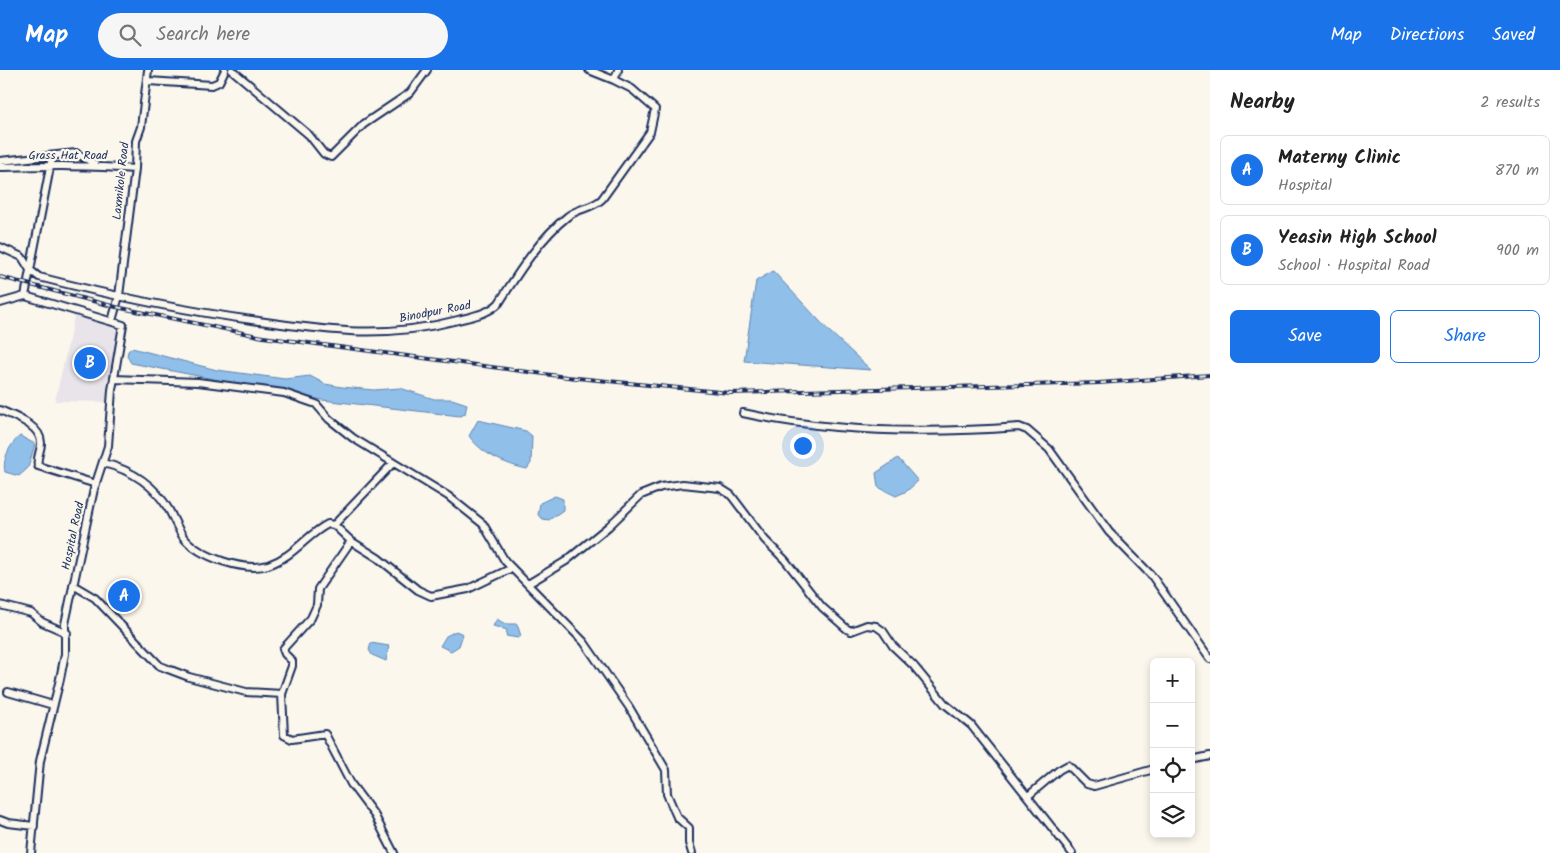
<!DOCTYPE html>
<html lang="en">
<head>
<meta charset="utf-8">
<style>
	:root { --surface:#fff; --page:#f6f6f6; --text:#222; --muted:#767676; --line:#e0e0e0; --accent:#1a73e8 }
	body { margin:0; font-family:Kalam,sans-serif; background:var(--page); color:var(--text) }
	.controls { position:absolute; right:15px; bottom:15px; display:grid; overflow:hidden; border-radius:8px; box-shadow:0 2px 8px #0003 }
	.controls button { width:45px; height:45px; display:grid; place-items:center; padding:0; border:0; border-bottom:1px solid var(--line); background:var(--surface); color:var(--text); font:25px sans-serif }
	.you { position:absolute; left:802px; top:375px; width:18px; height:18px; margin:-12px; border:4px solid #fff; border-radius:50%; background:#1a73e8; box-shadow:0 0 0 8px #1a73e833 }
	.badge { display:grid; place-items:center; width:32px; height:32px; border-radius:50%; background:var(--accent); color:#fff; font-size:16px; font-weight:700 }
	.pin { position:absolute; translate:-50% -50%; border:2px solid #fff; box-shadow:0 1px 5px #0006 }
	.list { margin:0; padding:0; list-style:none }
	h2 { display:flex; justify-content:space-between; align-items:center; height:65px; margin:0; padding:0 20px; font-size:21px }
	h2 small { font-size:16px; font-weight:400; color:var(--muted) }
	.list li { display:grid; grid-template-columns:32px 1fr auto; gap:15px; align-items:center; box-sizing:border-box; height:70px; margin:0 10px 10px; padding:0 10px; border:1px solid var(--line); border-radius:8px }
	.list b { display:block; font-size:19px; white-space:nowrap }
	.list p { margin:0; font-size:16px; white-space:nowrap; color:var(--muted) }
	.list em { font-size:16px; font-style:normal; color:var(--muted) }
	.actions { display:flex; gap:10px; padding:15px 20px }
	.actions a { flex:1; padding:11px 0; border:1px solid var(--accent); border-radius:8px; text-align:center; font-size:18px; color:var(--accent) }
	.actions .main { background:var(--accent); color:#fff }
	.icon { flex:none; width:28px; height:28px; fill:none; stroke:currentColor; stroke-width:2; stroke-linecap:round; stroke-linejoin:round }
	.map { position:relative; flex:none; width:1210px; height:783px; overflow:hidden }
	header { display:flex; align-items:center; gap:30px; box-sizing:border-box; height:70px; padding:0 25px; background:var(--accent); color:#fff }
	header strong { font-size:24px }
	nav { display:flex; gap:28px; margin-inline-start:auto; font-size:18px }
	.search { width:350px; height:45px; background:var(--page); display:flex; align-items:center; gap:12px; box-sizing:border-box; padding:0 18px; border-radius:28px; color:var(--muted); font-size:19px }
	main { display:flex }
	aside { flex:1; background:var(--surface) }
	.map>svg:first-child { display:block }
	.built { fill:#e9e3ea }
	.water { fill:#90bfea; stroke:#6185b2 }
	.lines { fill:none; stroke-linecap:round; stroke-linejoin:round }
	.minor-casing { stroke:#1b2f5e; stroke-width:10 }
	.minor { stroke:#fbf7ec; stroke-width:6 }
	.rail-casing { stroke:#1b2f5e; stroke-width:4 }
	.rail { stroke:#fbf7ec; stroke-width:2; stroke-dasharray:5.5; stroke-linecap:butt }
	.labels { text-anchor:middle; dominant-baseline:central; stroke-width:4.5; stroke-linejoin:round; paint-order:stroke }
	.street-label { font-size:12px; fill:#1b2f5e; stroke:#fbf7ec }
</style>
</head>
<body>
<header>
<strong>Map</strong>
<div class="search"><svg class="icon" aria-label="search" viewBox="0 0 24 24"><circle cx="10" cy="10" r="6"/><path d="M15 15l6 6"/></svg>Search here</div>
<nav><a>Map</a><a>Directions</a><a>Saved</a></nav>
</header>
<main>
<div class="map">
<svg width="1210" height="783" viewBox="0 0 1210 783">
	<rect width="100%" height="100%" fill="#fbf7ec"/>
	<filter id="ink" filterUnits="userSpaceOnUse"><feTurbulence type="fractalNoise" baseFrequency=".02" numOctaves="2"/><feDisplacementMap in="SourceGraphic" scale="10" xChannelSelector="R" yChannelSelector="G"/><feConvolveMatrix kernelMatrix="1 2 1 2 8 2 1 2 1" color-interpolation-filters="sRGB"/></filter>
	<g filter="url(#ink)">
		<path class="built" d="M75,243L122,256L109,332L55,331Z"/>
		<path class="water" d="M773,201L829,261L871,300L744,291L756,211Z
			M132,278L217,300L285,309L310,306L325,314L342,317L374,320L400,318L434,329H452L467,334L465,344L460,346L322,330L131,293L127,286L128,281Z
			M478,350L526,361L532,366L531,393L527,399C507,395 481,384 469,366Z
			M20,366L35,374L28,398L19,406L5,402C2,389 10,374 20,366Z
			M898,388L918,411L907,421L896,426L878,417L876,403Z
			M555,426L563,429V440L549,450L543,449L538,445L540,433Z
			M497,549L505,554H517L521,566L518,568L506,566L507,560L493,556Z
			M456,561L463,564L459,576L451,581L440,576L446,566Z
			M371,573L389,576L386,591L372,585L369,580Z"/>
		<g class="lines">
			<g class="minor-casing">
				<path id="minor" d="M232,0L309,65L324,84L331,87L364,54L410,23L427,0
					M589,0L614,10
					M148,11L212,15L219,12L225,0
					M0,91L76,83L95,94
					M0,97C47,96 88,95 135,99
					M0,177L22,187L30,200L39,207C112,226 185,241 259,251C330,261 386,269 458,250C473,246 488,244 499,233C518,203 540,168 568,146C579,138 593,138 602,129L650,62L655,39L632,19L614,10L618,0
					M25,226L123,255L112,320L108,376L94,419L81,479L65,554V584L60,609L40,691L31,783
					M25,226L52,87
					M0,233L25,226
					M112,251L119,226L135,99L136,71L141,57L148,0
					M114,309L198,312L284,323L316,334L329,349L353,368L448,426L483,454L505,491L584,572L629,637L666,700L667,724L677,747L689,758V773L692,783
					M0,340C13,346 41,355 41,373C41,381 36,388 38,396L96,414
					M743,343C833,363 926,364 1019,357L1027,360L1049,379L1109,462L1152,506L1210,589
					M103,393C132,400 154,414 169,440C174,449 178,460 184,468C200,487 244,502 268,495C295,486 306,465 328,454L334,455L351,471L378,488L418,520L431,526L468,519L512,498
					M334,455L393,393
					M528,514L566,491L609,456L641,425L661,417L683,414L720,418L731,425L765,470L785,490L822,537L847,559L851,561L867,555L876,556L883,561L893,576L913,595L945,634L971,655L1072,783
					M73,515L95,528L160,596L189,607L246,622L282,624L284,665L292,669L325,664L351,714L375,746L394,783
					M0,535L31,543L42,552L67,563
					M8,622L53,635
					M282,624L292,596V591L285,584L283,579L311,548L317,535L318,519L351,471
					M1191,690L1210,686
					M1028,726L1059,700L1068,695L1087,714L1094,716L1154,699
					M0,750L8,753L34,756"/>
			</g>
			<use href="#minor" class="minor"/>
			<g class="rail-casing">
				<path id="rail" d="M0,207L116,237L263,267L567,307L730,323L1099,313L1210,305"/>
			</g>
			<use href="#rail" class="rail"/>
		</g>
	</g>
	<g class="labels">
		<g class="street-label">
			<text x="68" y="85">Grass Hat Road</text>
			<text transform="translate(121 111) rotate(-84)">Laxmikole Road</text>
			<text transform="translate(435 242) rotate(-11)">Binodpur Road</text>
			<text transform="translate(73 466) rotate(-78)">Hospital Road</text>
		</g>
	</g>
</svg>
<div class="controls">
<button>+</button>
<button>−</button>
<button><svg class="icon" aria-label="locate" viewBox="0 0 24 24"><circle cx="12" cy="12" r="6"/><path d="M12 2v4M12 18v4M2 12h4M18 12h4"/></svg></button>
<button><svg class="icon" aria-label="layers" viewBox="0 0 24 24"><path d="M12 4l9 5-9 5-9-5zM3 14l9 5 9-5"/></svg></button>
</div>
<div class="you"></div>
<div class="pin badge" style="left:124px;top:526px">A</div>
<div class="pin badge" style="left:90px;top:293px">B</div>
</div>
<aside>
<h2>Nearby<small>2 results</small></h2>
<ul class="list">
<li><span class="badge">A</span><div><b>Materny Clinic</b><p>Hospital</p></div><em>870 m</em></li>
<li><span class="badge">B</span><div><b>Yeasin High School</b><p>School · Hospital Road</p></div><em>900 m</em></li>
</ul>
<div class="actions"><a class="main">Save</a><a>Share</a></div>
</aside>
</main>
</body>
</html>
